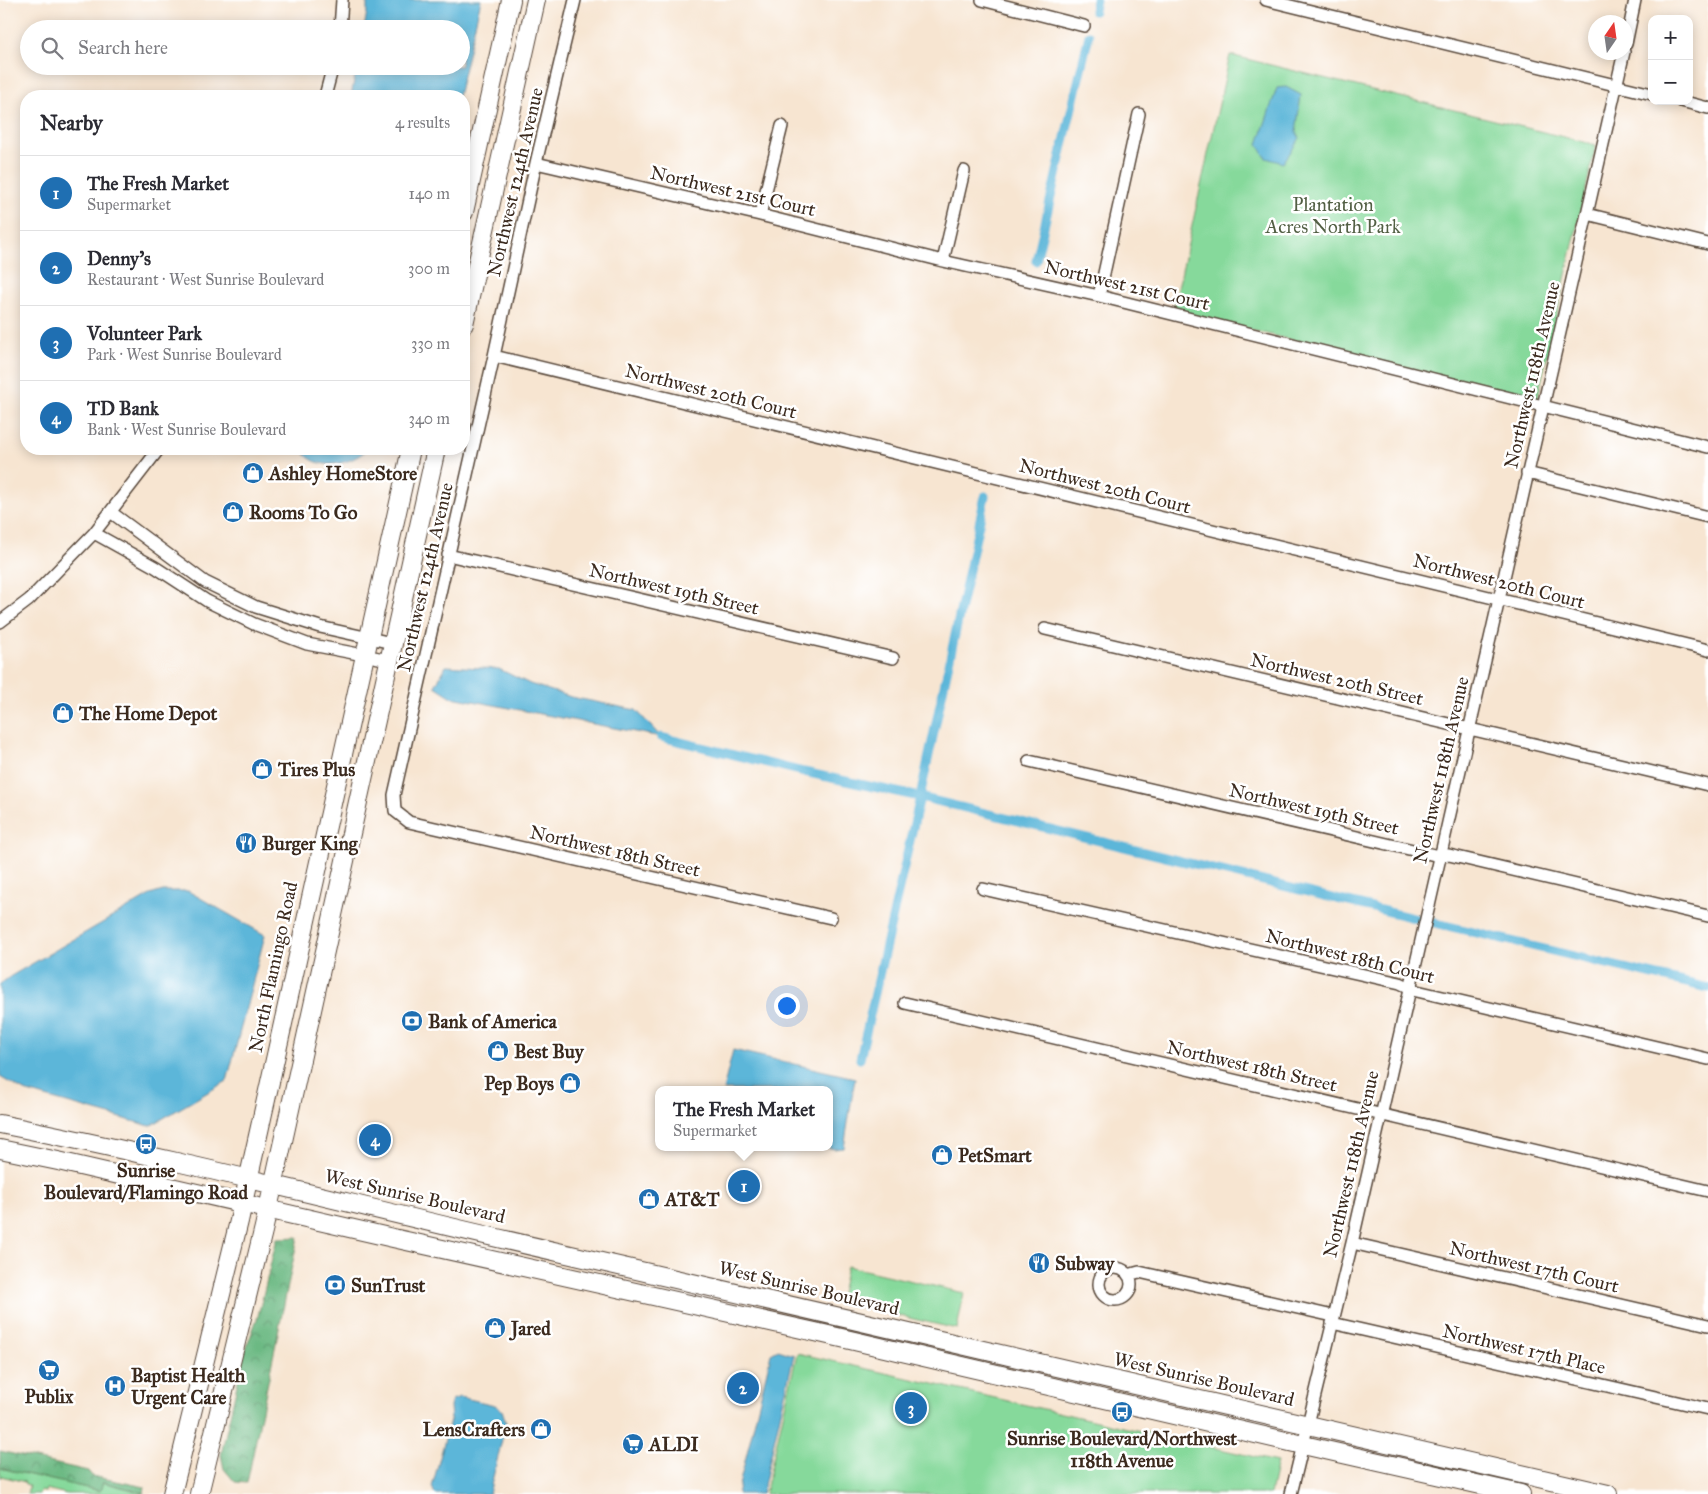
<!DOCTYPE html>
<html lang="en">
<head>
<meta charset="utf-8">
<style>
	:root { --surface:#fff; --page:#f2f2f3; --text:#2b2b33; --muted:#7c7c81; --line:#e1e1e2; --accent:#1f6fb2 }
	body { margin:0; font-family:"IM FELL Great Primer",serif; background:var(--page); color:var(--text) }
	.controls { position:absolute; right:15px; top:15px; display:grid; overflow:hidden; border-radius:10px; box-shadow:0 2px 12px #0003 }
	.controls button { width:45px; height:45px; display:grid; place-items:center; padding:0; border:0; border-bottom:1px solid var(--line); background:var(--surface); color:var(--text); font:25px sans-serif }
	.compass { position:absolute; left:1588px; top:15px; width:45px; height:45px; border-radius:50%; background:var(--surface); box-shadow:0 2px 12px #0003; rotate:13deg }
	.you { position:absolute; left:786px; top:1005px; width:18px; height:18px; margin:-12px; border:4px solid #fff; border-radius:50%; background:#1a73e8; box-shadow:0 0 0 8px #1a73e833 }
	.badge { display:grid; place-items:center; width:32px; height:32px; border-radius:50%; background:var(--accent); color:#fff; font-size:16px; font-weight:700 }
	.pin { position:absolute; translate:-50% -50%; border:2px solid #fff; box-shadow:0 1px 5px #0006 }
	.popup { position:absolute; left:655px; top:1086px; width:178px; height:65px; box-sizing:border-box; display:grid; place-content:center; border-radius:10px; background:var(--surface); filter:drop-shadow(0 1px 4px #0005); font-size:16px; white-space:nowrap; color:var(--muted) }
	.popup b { font-size:19px; color:var(--text) }
	.popup::after { content:''; position:absolute; left:50%; top:100%; margin-left:-10px; border:10px solid transparent; border-top-color:var(--surface) }
	.list { margin:0; padding:0; list-style:none }
	h2 { display:flex; justify-content:space-between; align-items:center; height:65px; margin:0; padding:0 20px; font-size:21px }
	h2 small { font-size:16px; font-weight:400; color:var(--muted) }
	.list li { display:grid; grid-template-columns:32px 1fr auto; gap:15px; align-items:center; box-sizing:border-box; height:75px; padding:0 20px; border-top:1px solid var(--line) }
	.list b { display:block; font-size:19px; white-space:nowrap }
	.list p { margin:0; font-size:16px; white-space:nowrap; color:var(--muted) }
	.list em { font-size:16px; font-style:normal; color:var(--muted) }
	.icon { flex:none; width:28px; height:28px; fill:none; stroke:currentColor; stroke-width:2; stroke-linecap:round; stroke-linejoin:round }
	.map { position:relative; flex:none; width:1708px; height:1494px; overflow:hidden }
	.search { position:absolute; background:var(--surface); box-shadow:0 2px 12px #0003; left:20px; top:20px; width:450px; height:55px; display:flex; align-items:center; gap:12px; box-sizing:border-box; padding:0 18px; border-radius:28px; color:var(--muted); font-size:19px }
	.panel { position:absolute; background:var(--surface); box-shadow:0 2px 12px #0003; left:20px; top:90px; width:450px; height:365px; border-radius:20px }
	.map>svg:first-child { display:block }
	.green { fill:#86d99b; stroke:#60825c }
	.forest { fill:url(#forest-crowns); stroke:#547250 }
	.water { fill:#5bb6d9; stroke:#4b707c }
	.lines { fill:none; stroke-linecap:round; stroke-linejoin:round }
	.canal { stroke:#5bb6d9; stroke-width:9 }
	.minor-casing { stroke:#574639; stroke-width:14 }
	.highway-casing { stroke:#574639; stroke-width:20 }
	.minor { stroke:#fff; stroke-width:11 }
	.highway { stroke:#fff; stroke-width:18 }
	.labels { text-anchor:middle; dominant-baseline:central; stroke-width:5; stroke-linejoin:round; paint-order:stroke }
	.street-label { font-size:19px; fill:#3b2a1e; stroke:#fff }
	.park-label { font-size:19px; fill:#525f44; stroke:#fff }
	.poi-label { font-size:19px; font-weight:bold; fill:#3b2a1e; stroke:#fff; text-anchor:start }
</style>
</head>
<body>
<div class="map">
<svg width="1708" height="1494" viewBox="0 0 1708 1494">
	<defs>
		<pattern id="forest-crowns" width="20" height="18" patternUnits="userSpaceOnUse" patternTransform="scale(1.25)"><rect width="20" height="18" fill="#6cb983"/><path d="M2 6a3 3 0 1 1 6 0M12 15a3 3 0 1 1 6 0" fill="none" stroke="#5a976b"/></pattern>
	</defs>
	<rect width="100%" height="100%" fill="#fff"/>
	<filter id="ink" filterUnits="userSpaceOnUse"><feTurbulence type="fractalNoise" baseFrequency=".02" numOctaves="2"/><feDisplacementMap in="SourceGraphic" scale="10" xChannelSelector="R" yChannelSelector="G"/><feConvolveMatrix kernelMatrix="1 2 1 2 8 2 1 2 1" color-interpolation-filters="sRGB"/></filter>
	<filter id="wash" filterUnits="userSpaceOnUse"><feTurbulence type="fractalNoise" baseFrequency=".0096" numOctaves="4" result="noise"/><feDisplacementMap in="SourceGraphic" scale="20" xChannelSelector="R" yChannelSelector="G"/><feGaussianBlur stdDeviation="1.12" result="paint"/><feColorMatrix in="noise" values="0 0 0 0 0 0 0 0 0 0 0 0 0 0 0 0 0 1.4 0 .05"/><feComposite in="paint" operator="in"/></filter>
	<g filter="url(#wash)">
		<rect width="100%" height="100%" fill="#f7e5d1"/>
		<path class="green" d="M1230,55L1596,145L1537,400L1173,311Z
			M847,1266L964,1293L957,1329L839,1302Z
			M797,1353L1277,1462L1270,1494H765Z
			M0,1468L100,1491L102,1482L144,1493V1494H67L46,1489L45,1492L40,1491L39,1494H27L29,1485L25,1484V1482L1,1476L0,1478Z"/>
		<path class="forest" d="M298,1237L247,1483L235,1482L224,1469L221,1455L244,1354L258,1316L277,1238Z
			M0,1451L88,1471L92,1476L145,1487L144,1493L103,1482L100,1491L0,1468Z"/>
		<path class="water" d="M367,0H481L458,96H351L357,66H461V29H364L367,11Z
			M1286,87L1301,95L1296,132L1300,138L1283,163L1266,158L1258,144L1277,88Z
			M301,449H368C350,465 316,473 301,449Z
			M446,666L499,669L530,684L571,697L636,710L661,737L452,697L435,686Z
			M163,891H188L265,935L227,1081L150,1126L24,1091L0,1077V984L11,976L150,895Z
			M733,1050L855,1078L844,1148L834,1149L826,1147H829V1090H723Z
			M778,1350L794,1355L762,1494H737L771,1354Z
			M460,1397L495,1405L502,1410L506,1423L489,1494H435L432,1487L451,1417L450,1407L452,1400Z"/>
		<g class="lines">
			<path class="canal" d="M1094,11L1096,0
				M1036,261L1089,35
				M661,737L804,772L920,797L1418,919
				M1431,922L1708,988
				M860,1059L920,797L985,496"/>
		</g>
	</g>
	<g filter="url(#ink)">
		<g class="lines">
			<g class="minor-casing">
				<path id="minor" d="M575,0L536,163L494,356L394,795L395,811L409,822L831,918
					M982,0L1084,26
					M1266,0L1652,94
					M340,29L342,0
					M1626,44L1635,0
					M325,96L333,66
					M1681,101L1708,108
					M536,163L760,215L943,261L1099,296L1708,447
					M1587,214L1708,244
					M760,215L782,126
					M943,261L964,171
					M1099,296L1139,114
					M494,356L1708,650
					M1527,473L1708,517
					M112,513L205,582L256,607L320,627L392,643
					M94,533L155,567L207,601L254,624L307,644L389,660
					M448,555L893,658
					M0,622L29,600L94,533L159,449
					M1045,629L1708,785
					M1029,761L1439,856L1449,855L1708,916
					M983,889L1400,983L1417,991L1708,1059
					M905,1003L1708,1191
					M1352,1243L1708,1325
					M1099 1284a16 16 0 1 1 32 0a16 16 0 1 1-32 0Z
					M1128,1275L1139,1272L1333,1316
					M1332,1323L1708,1409
					M1291,1494L1352,1243L1624,52"/>
			</g>
			<g class="highway-casing">
				<path id="highway" d="M464,212L511,0
					M464,324L536,0
					M0,1124C187,1161 372,1210 558,1252C908,1333 1258,1413 1608,1494
					M0,1149L58,1161L393,1238L824,1334L1303,1445L1521,1494
					M172,1494L239,1221L411,449
					M199,1494L264,1227L436,449"/>
			</g>
			<use href="#minor" class="minor"/>
			<use href="#highway" class="highway"/>
		</g>
	</g>
	<defs>
		<g id="shop-disc" transform="scale(1.125)"><circle r="9.5" fill="#1f6fb2" stroke="#fff"/><path d="M-5-2.5h2.3a2.7 3.5 0 0 1 5.4 0H5L5.5 6h-11ZM-1.5-2.5h3a1.5 2.3 0 0 0-3 0Z" fill="#fff"/></g>
		<g id="restaurant-disc" transform="scale(1.125)"><circle r="9.5" fill="#1f6fb2" stroke="#fff"/><path d="M-5-6h1v4h1v-4h1v4h1v-4h1v5L-1.5 .5V6h-2V.5L-5-1ZM5-6V6H3V1.5H1.5Q1.5-4 5-6Z" fill="#fff"/></g>
		<g id="bank-disc" transform="scale(1.125)"><circle r="9.5" fill="#1f6fb2" stroke="#fff"/><path d="M-6-4H6V4H-6ZM0-2.3a2.3 2.3 0 1 0 0 4.6a2.3 2.3 0 1 0 0-4.6Z" fill="#fff"/></g>
		<g id="bus-disc" transform="scale(1.125)"><circle r="9.5" fill="#1f6fb2" stroke="#fff"/><path d="M-5-6H5V4H4V6H2V4H-2V6H-4V4H-5ZM-3.5-4V0h7V-4ZM-3.5 1.2v1.5H-2V1.2ZM2 1.2v1.5H3.5V1.2Z" fill="#fff"/></g>
		<g id="supermarket-disc" transform="scale(1.125)"><circle r="9.5" fill="#1f6fb2" stroke="#fff"/><path d="M-6-5.5h2.5l.6 2H6L4.5 2H-2.5L-4.4-4H-6ZM-1.5 3.2a1.3 1.3 0 1 0 .1 0ZM3 3.2a1.3 1.3 0 1 0 .1 0Z" fill="#fff"/></g>
		<g id="hospital-disc" transform="scale(1.125)"><circle r="9.5" fill="#1f6fb2" stroke="#fff"/><path d="M-5-5h3v3.5h4V-5h3V5h-3V1.5h-4V5h-3Z" fill="#fff"/></g>
	</defs>
	<g fill-rule="evenodd">
		<use href="#shop-disc" x="253" y="473"/>
		<use href="#shop-disc" x="233" y="512"/>
		<use href="#shop-disc" x="63" y="713"/>
		<use href="#shop-disc" x="262" y="769"/>
		<use href="#restaurant-disc" x="246" y="843"/>
		<use href="#bank-disc" x="412" y="1021"/>
		<use href="#shop-disc" x="498" y="1051"/>
		<use href="#shop-disc" x="570" y="1083"/>
		<use href="#bus-disc" x="146" y="1144"/>
		<use href="#shop-disc" x="942" y="1155"/>
		<use href="#shop-disc" x="649" y="1199"/>
		<use href="#restaurant-disc" x="1039" y="1263"/>
		<use href="#bank-disc" x="335" y="1285"/>
		<use href="#shop-disc" x="495" y="1328"/>
		<use href="#supermarket-disc" x="49" y="1370"/>
		<use href="#hospital-disc" x="115" y="1386"/>
		<use href="#bus-disc" x="1122" y="1412"/>
		<use href="#shop-disc" x="541" y="1429"/>
		<use href="#supermarket-disc" x="633" y="1444"/>
	</g>
	<g class="labels">
		<g class="street-label">
			<text transform="translate(515 182) rotate(-77)">Northwest 124th Avenue</text>
			<text transform="translate(733 191) rotate(13)">Northwest 21st Court</text>
			<text transform="translate(1127 285) rotate(13)">Northwest 21st Court</text>
			<text transform="translate(1532 375) rotate(-77)">Northwest 118th Avenue</text>
			<text transform="translate(711 391) rotate(14)">Northwest 20th Court</text>
			<text transform="translate(1105 486) rotate(14)">Northwest 20th Court</text>
			<text transform="translate(425 577) rotate(-77)">Northwest 124th Avenue</text>
			<text transform="translate(1499 581) rotate(14)">Northwest 20th Court</text>
			<text transform="translate(674 589) rotate(13)">Northwest 19th Street</text>
			<text transform="translate(1337 679) rotate(13)">Northwest 20th Street</text>
			<text transform="translate(1441 770) rotate(-77)">Northwest 118th Avenue</text>
			<text transform="translate(1314 809) rotate(13)">Northwest 19th Street</text>
			<text transform="translate(615 851) rotate(13)">Northwest 18th Street</text>
			<text transform="translate(1350 956) rotate(14)">Northwest 18th Court</text>
			<text transform="translate(273 967) rotate(-78)">North Flamingo Road</text>
			<text transform="translate(1252 1066) rotate(13)">Northwest 18th Street</text>
			<text transform="translate(1351 1164) rotate(-77)">Northwest 118th Avenue</text>
			<text transform="translate(415 1196) rotate(13)">West Sunrise Boulevard</text>
			<text transform="translate(1534 1267) rotate(13)">Northwest 17th Court</text>
			<text transform="translate(809 1288) rotate(13)">West Sunrise Boulevard</text>
			<text transform="translate(1524 1349) rotate(13)">Northwest 17th Place</text>
			<text transform="translate(1204 1379) rotate(13)">West Sunrise Boulevard</text>
		</g>
		<g class="park-label">
			<text x="1333" y="204">Plantation<tspan x="1333" dy="22">Acres North Park</tspan></text>
		</g>
		<g class="poi-label">
			<text x="269" y="473">Ashley HomeStore</text>
			<text x="249" y="512">Rooms To Go</text>
			<text x="79" y="713">The Home Depot</text>
			<text x="278" y="769">Tires Plus</text>
			<text x="262" y="843">Burger King</text>
			<text x="428" y="1021">Bank of America</text>
			<text x="514" y="1051">Best Buy</text>
			<text x="554" y="1083" text-anchor="end">Pep Boys</text>
			<text x="958" y="1155">PetSmart</text>
			<text x="146" y="1170" text-anchor="middle">Sunrise<tspan x="146" dy="22">Boulevard/Flamingo Road</tspan></text>
			<text x="665" y="1199">AT&amp;T</text>
			<text x="1055" y="1263">Subway</text>
			<text x="351" y="1285">SunTrust</text>
			<text x="511" y="1328">Jared</text>
			<text x="131" y="1375">Baptist Health<tspan x="131" dy="22">Urgent Care</tspan></text>
			<text x="49" y="1396" text-anchor="middle">Publix</text>
			<text x="525" y="1429" text-anchor="end">LensCrafters</text>
			<text x="1122" y="1438" text-anchor="middle">Sunrise Boulevard/Northwest<tspan x="1122" dy="22">118th Avenue</tspan></text>
			<text x="649" y="1444">ALDI</text>
		</g>
	</g>
</svg>
<div class="controls">
<button>+</button>
<button>−</button>
</div>
<svg class="compass" viewBox="-18 -18 36 36"><path d="M0-13l5 13h-10z" fill="#e53935"/><path d="M0 13l5-13h-10z" fill="#7c7c81"/></svg>
<div class="you"></div>
<div class="pin badge" style="left:744px;top:1186px">1</div>
<div class="popup"><b>The Fresh Market</b>Supermarket</div>
<div class="pin badge" style="left:743px;top:1388px">2</div>
<div class="pin badge" style="left:911px;top:1408px">3</div>
<div class="pin badge" style="left:375px;top:1140px">4</div>
<div class="search"><svg class="icon" aria-label="search" viewBox="0 0 24 24"><circle cx="10" cy="10" r="6"/><path d="M15 15l6 6"/></svg>Search here</div>
<section class="panel">
<h2>Nearby<small>4 results</small></h2>
<ul class="list">
<li><span class="badge">1</span><div><b>The Fresh Market</b><p>Supermarket</p></div><em>140 m</em></li>
<li><span class="badge">2</span><div><b>Denny's</b><p>Restaurant · West Sunrise Boulevard</p></div><em>300 m</em></li>
<li><span class="badge">3</span><div><b>Volunteer Park</b><p>Park · West Sunrise Boulevard</p></div><em>330 m</em></li>
<li><span class="badge">4</span><div><b>TD Bank</b><p>Bank · West Sunrise Boulevard</p></div><em>340 m</em></li>
</ul>
</section>
</div>
</body>
</html>
